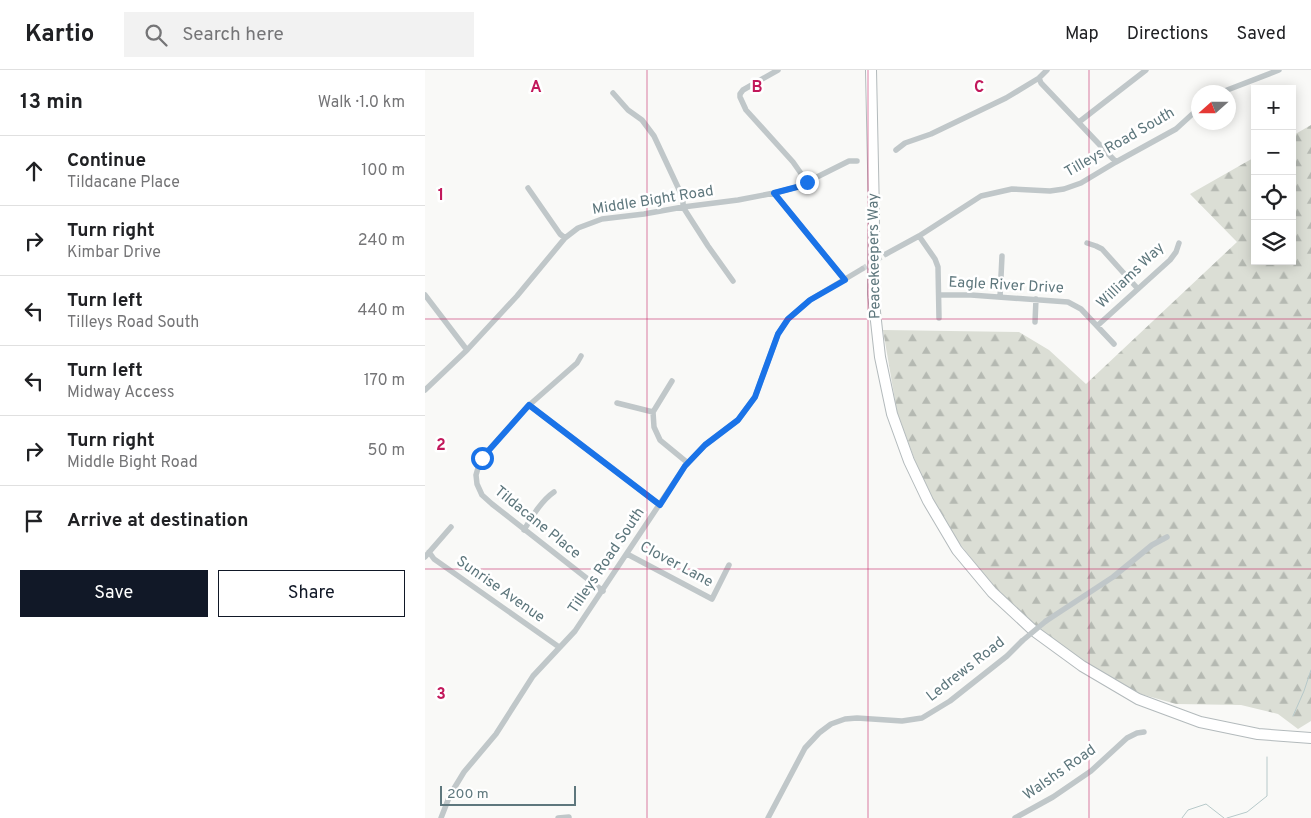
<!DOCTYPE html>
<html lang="en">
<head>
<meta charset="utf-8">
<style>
	:root { --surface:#fff; --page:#f2f2f2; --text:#202124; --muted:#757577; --line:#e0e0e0; --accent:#111827 }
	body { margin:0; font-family:Overpass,sans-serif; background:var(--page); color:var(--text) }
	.controls { position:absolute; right:15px; top:15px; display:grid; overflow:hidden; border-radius:0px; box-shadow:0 2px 12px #0003 }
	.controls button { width:45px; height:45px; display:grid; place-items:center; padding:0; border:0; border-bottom:1px solid var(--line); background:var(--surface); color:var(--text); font:25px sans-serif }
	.compass { position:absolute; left:766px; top:15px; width:45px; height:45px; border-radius:50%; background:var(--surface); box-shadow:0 2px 12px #0003; rotate:249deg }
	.scale { position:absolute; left:15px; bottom:12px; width:136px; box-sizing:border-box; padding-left:5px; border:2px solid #5e777d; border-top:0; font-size:14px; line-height:18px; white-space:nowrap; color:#5e777d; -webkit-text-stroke:4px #fff; paint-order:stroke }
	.stop { position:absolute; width:15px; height:15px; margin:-11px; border:4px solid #1a73e8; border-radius:50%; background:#fff }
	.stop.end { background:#1a73e8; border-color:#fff; box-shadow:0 1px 5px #0008 }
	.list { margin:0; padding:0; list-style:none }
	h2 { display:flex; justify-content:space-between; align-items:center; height:65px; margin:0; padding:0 20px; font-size:21px }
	h2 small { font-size:16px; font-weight:400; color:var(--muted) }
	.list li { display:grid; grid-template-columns:32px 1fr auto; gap:15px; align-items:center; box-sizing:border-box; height:70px; padding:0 20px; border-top:1px solid var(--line) }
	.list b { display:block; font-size:19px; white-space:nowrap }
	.list p { margin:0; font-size:16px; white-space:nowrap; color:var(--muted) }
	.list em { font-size:16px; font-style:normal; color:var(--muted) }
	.actions { display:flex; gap:10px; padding:15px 20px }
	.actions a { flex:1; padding:11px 0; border:1px solid var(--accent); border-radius:0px; text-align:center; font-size:18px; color:var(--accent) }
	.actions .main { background:var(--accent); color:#fff }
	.icon { flex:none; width:28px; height:28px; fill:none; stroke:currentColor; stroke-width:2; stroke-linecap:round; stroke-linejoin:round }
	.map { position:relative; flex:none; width:886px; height:748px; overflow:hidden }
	header { display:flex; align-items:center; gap:30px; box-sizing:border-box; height:70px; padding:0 25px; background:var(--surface); border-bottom:1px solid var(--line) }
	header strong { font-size:24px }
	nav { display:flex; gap:28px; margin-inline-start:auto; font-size:18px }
	.search { width:350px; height:45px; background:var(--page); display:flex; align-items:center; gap:12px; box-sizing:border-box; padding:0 18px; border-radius:0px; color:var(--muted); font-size:19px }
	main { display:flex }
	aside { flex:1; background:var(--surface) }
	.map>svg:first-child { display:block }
	.forest { fill:url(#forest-firs) }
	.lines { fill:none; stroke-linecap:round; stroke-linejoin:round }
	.stream { stroke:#b7c9ca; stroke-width:1 }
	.minor-tunnel { stroke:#d2d8d8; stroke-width:5.5; stroke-dasharray:5.5 3; stroke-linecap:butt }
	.motorway-casing { stroke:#b3babc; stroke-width:12 }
	.minor { stroke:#c0c7c9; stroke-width:5.5 }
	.motorway { stroke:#fff; stroke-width:10 }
	.minor-bridge { stroke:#c0c7c9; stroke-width:5.5 }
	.route { stroke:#1a73e8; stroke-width:6 }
	.grid { fill:none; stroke:#c2185b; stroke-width:1; stroke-opacity:0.55 }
	.labels { text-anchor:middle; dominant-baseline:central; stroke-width:5; stroke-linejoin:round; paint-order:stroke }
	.street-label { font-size:15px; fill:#5e777d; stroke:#fff }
	.grid-label { font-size:16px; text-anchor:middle; font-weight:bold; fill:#c2185b; stroke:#fff; stroke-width:5; stroke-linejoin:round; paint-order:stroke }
</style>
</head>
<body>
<header>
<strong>Kartio</strong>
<div class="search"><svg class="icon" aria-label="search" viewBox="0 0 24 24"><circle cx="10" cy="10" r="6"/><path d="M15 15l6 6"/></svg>Search here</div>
<nav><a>Map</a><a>Directions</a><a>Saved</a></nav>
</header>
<main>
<aside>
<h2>13 min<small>Walk · 1.0 km</small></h2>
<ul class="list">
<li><svg class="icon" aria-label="ahead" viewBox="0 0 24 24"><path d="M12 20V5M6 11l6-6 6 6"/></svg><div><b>Continue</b><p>Tildacane Place</p></div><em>100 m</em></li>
<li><svg class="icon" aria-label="right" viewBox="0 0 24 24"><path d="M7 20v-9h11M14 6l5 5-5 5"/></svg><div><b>Turn right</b><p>Kimbar Drive</p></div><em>240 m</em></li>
<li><svg class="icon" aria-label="left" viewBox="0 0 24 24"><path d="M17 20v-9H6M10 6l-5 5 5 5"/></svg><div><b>Turn left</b><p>Tilleys Road South</p></div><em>440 m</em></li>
<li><svg class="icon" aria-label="left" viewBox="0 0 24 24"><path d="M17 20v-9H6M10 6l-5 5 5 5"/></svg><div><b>Turn left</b><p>Midway Access</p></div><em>170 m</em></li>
<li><svg class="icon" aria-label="right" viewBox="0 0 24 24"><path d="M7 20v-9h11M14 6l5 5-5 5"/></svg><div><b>Turn right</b><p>Middle Bight Road</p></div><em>50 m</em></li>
<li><svg class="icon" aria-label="arrive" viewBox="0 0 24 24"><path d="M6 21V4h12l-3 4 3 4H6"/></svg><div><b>Arrive at destination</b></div></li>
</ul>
<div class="actions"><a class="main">Save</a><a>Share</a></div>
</aside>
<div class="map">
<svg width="886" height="748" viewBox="0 0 886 748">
	<defs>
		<pattern id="forest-firs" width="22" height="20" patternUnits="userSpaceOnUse" patternTransform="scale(1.25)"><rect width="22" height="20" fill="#dbded5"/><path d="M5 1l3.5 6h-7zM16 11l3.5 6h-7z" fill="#b5b9b2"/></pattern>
	</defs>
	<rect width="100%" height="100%" fill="#f9f9f7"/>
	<path class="forest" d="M886,55V651L873,659L853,644L816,635L751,634L712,623L644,582L608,556L565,512L524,460L495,404L472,342L458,260L594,262L624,280L661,314L812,172L765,124L830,87V191H867V66Z"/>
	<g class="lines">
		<path class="stream" d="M868,646L879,621L886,600
			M757,748L763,740L781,734L799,748
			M802,748L822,742L842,726V687"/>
		<path class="minor-tunnel" d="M437,199L461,184"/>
		<g class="motorway-casing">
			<path id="motorway" d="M446,0L449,144L448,224L455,287L467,344L484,391L503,431L532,480L567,522L609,561L657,596L713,629L775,652L833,664L886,668"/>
		</g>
		<path class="minor" d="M353,0L318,20L315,24V27L321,40L368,92L382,112
			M614,8L616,13L691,92
			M797,22L854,0
			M188,23L203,40L217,50L229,66L258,128V137L283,176L308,211
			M654,52L721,0
			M471,80L480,73L506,64L581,28L614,8L622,0
			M103,118L135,164L140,168
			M349,123L420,210
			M494,166L510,189L513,197L514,248
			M662,173L671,176L677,179L713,219
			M461,184L494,166L556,126L587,119L625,121L639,119L656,113L691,92L751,59L774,38
			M0,225L42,280
			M514,225H546L643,232L656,239L689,274
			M575,227L577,186
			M610,252L611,229
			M672,256L745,190L751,182L754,173
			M156,286L152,293L102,337L60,384L55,391L51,405L52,414L57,425L67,434L178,521
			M247,311L228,342L229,357L235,370L263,393
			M0,320L42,280L92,226L140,168L153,158L177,149L219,144L258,137L313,130L349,123L372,117L424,91H432
			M192,333L228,342
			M104,335L235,435
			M99,460C107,447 116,431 129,422
			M4,482L9,489L134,577
			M202,484L287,529L304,495
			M0,487L26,457
			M621,551L688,507L727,475L742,467
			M16,748L25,725L39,702L71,664L108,606L150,561L260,396L280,375L313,350L330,327L353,264L363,249L385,230L437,199
			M133,748L144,747
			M343,748L380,678L394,663L406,654L420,649L432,648L477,651L497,648L525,631L582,586L597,571
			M590,748L628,727L666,701L702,668L712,663L719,662"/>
		<use href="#motorway" class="motorway"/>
		<path class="minor-bridge" d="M597,571L621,551"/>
	</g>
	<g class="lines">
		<path class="route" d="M57,388L104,335L235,435L260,396L280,375L313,350L330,327L353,264L363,249L385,230L420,210L349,123L372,117L382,112"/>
	</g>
	<path class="grid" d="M222,0V748M443,0V748M664,0V748M0,249H886M0,499H886"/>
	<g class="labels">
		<g class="street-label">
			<text transform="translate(695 73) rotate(-30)">Tilleys Road South</text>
			<text transform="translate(228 131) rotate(-9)">Middle Bight Road</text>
			<text transform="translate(450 186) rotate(-91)">Peacekeepers Way</text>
			<text transform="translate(706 206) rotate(-44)">Williams Way</text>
			<text transform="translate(581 216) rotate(3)">Eagle River Drive</text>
			<text transform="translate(112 453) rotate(39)">Tildacane Place</text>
			<text transform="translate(182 491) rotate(-56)">Tilleys Road South</text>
			<text transform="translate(251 495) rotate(28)">Clover Lane</text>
			<text transform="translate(75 520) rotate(35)">Sunrise Avenue</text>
			<text transform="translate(541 600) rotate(-38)">Ledrews Road</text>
			<text transform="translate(635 703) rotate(-35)">Walshs Road</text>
		</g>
	</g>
	<g class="grid-label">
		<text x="111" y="22">A</text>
		<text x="332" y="22">B</text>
		<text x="554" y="22">C</text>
		<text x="16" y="130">1</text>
		<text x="16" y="380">2</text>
		<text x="16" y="629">3</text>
	</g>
</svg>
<div class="controls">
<button>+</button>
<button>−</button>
<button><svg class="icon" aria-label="locate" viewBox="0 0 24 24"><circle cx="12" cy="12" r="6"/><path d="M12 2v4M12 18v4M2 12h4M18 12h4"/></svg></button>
<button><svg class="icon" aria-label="layers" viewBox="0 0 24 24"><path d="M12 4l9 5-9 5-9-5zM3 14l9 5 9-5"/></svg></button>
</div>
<svg class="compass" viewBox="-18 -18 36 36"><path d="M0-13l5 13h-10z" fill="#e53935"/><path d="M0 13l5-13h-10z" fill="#757577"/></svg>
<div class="scale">200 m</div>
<div class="stop" style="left:57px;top:388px"></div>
<div class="stop end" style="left:382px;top:112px"></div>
</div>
</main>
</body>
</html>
